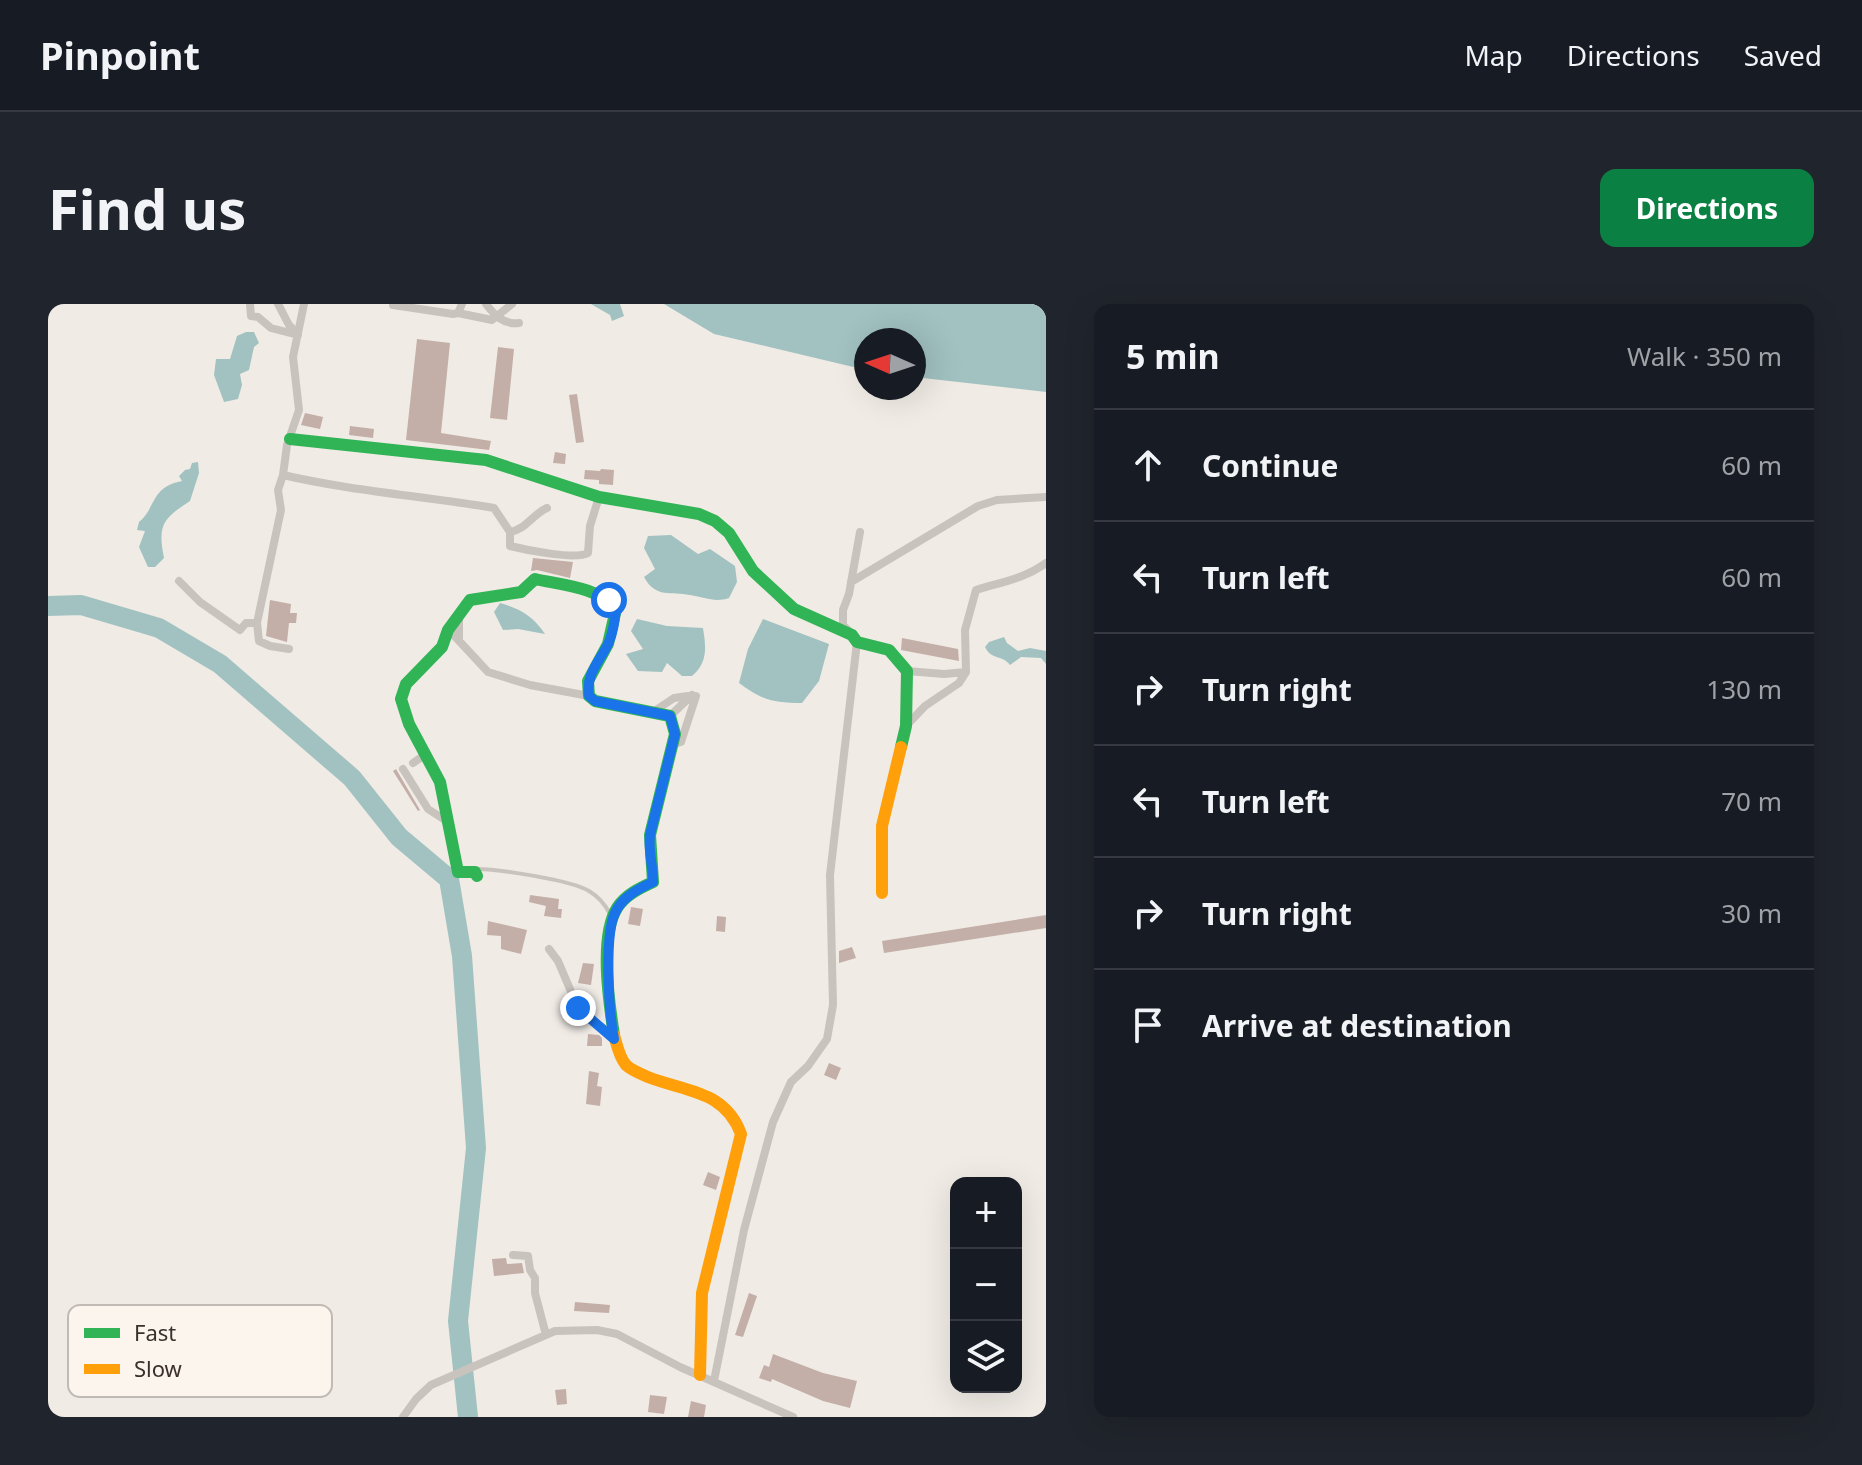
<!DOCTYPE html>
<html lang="en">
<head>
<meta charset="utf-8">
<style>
	:root { --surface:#171b24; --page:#20242c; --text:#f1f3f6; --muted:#9ea1a6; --line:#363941; --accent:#0b8043 }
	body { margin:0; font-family:"Noto Sans",sans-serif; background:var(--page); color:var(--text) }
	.controls { position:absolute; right:24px; bottom:24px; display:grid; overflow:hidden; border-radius:16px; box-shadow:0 8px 32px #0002 }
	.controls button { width:72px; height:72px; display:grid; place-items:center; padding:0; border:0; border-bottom:2px solid var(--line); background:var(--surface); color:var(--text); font:40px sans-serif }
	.compass { position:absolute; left:806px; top:24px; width:72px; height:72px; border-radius:50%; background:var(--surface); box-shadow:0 8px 32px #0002; rotate:273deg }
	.stop { position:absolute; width:24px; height:24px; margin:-18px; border:6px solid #1a73e8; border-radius:50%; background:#fff }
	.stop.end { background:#1a73e8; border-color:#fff; box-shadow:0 2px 8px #0008 }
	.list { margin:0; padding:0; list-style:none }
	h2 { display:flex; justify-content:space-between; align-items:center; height:104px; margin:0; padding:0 32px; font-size:34px }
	h2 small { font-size:26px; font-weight:400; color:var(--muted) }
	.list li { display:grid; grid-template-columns:52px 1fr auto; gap:24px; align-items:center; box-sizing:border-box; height:112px; padding:0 32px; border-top:2px solid var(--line) }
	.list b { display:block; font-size:30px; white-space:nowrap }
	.list em { font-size:26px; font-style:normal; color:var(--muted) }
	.icon { flex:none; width:44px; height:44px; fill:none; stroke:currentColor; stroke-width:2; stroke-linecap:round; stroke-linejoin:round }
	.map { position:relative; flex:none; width:998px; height:1113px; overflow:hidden; border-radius:16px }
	header { display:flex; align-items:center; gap:48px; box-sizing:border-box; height:112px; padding:0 40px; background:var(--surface); border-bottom:2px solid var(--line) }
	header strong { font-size:38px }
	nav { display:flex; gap:44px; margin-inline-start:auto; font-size:28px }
	.intro { display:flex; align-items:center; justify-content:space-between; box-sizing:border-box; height:192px; padding:0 48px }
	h1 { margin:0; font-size:56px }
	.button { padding:20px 36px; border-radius:16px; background:var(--accent); color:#fff; font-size:28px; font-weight:700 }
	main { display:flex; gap:48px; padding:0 48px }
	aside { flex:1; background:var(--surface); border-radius:16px; box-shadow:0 8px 32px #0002 }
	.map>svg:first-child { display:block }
	.water { fill:#a1c2c1 }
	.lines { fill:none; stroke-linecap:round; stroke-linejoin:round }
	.river { stroke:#a1c2c1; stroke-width:20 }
	.building { fill:#c3afa7 }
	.lane { stroke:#c9c3be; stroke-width:4 }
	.street { stroke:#c9c3be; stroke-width:8 }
	.fast { stroke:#30b455; stroke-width:12 }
	.slow { stroke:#ff9f0a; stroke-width:12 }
	.route { stroke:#1a73e8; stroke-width:10 }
	.key { fill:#fbf5ee; stroke:#c1bab4; stroke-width:2 }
	.key-label { font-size:22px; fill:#3b302b }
</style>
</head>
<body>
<header>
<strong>Pinpoint</strong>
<nav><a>Map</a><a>Directions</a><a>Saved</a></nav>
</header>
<div class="intro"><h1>Find us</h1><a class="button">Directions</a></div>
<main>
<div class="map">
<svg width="998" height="1113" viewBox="0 0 998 1113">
	<rect width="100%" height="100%" fill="#f0ebe5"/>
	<path class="water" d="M543,0H572L576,12L564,17L562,11Z
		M616,0H998V88L866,73V36H818V66L666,30Z
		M198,28H206L211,39L206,43L201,66L192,70L194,81L190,95L176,98L166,71L168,55H182L189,32Z
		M150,158L151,169L142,197C116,214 109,220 116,254L107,263H100L91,243L97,227L89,226L91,218C108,205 102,183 134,177L131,172L137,166L142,165L144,159Z
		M623,231L650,250L662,245L687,262L689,278L681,294C666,299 657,293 642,291C623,287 608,295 596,273L607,265L596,244L600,232Z
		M452,299C472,305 485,312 497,330L470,325L455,326L446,308Z
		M589,315L619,322L655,324C658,343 660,359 644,372H634L619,359L614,368L590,367L578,350L595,345L583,327Z
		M715,315L781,340L771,377L754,399C725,399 714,396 691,379L700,345Z
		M956,333L959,339L970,347L982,344L998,347V360L993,354L973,353L962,361C955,351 943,356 937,343L941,338Z"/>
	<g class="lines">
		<path class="river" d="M0,302L33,301L111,324L172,360L304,474L351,533L401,575L414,652L428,844L410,1017L420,1113"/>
	</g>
	<path class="building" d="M369,35L402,39L393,129L443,137L441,146L358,136Z
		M450,43L466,45L459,116L442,114Z
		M529,90L536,138L528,139L521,91Z
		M257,109L275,113L272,125L253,121Z
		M302,122L326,125L325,134L301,131Z
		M507,148L518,150L517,160L505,159Z
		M553,165L566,166L565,181L551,180V176L536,175L537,166L552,167Z
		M485,254L525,258L522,274L489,266L483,267Z
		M222,296L243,300L242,309H249L248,319H241L239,338L218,332Z
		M854,334L910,345L911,357L853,346Z
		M348,465L372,506L370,507L345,467Z
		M482,591L511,595L510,605H514L513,614L496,612L498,602L481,598Z
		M583,603L595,605L592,622L580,620Z
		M998,611V624L836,649L834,637Z
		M669,612L678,613L677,628L668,627Z
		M440,617L479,626L473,650L453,645V632L439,631Z
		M804,643L808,654L791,659V647Z
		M535,659L546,660L543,681L530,679Z
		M540,730L551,731L554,734V742H539Z
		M781,759L793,764L788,776L776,771Z
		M541,767L551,769L549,782L554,783L552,802L538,800Z
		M660,868L672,873L668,886L655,881Z
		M458,954L459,960L474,959L476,969L446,972L444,955Z
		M701,989L709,992L695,1033L687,1031Z
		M527,998L562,1001L561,1009L526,1007Z
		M725,1050L775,1069L809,1077L802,1104L775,1097L724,1075L723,1078L711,1074L716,1061L721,1063Z
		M518,1085L519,1100L509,1101L507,1086Z
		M602,1091L619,1093L616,1110L600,1108Z
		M643,1097L658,1101L656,1113H640Z"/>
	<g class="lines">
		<path class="lane" d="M429,565C450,565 523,576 541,587C551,593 557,600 562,610"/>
		<path class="street" d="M202,0L203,12L210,13L223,24L250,31
			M230,0L241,21L249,30
			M438,0C446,11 456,21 471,19
			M345,1L405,10L410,9L414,0
			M410,9L444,16L464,0
			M235,171C304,187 375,192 446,204L462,228
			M499,204C485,210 477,226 462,228V242C478,246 527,256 540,249L542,222L551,193
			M131,277L152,298L192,326L198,319H209
			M803,278L930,202L949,196L998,193
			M400,325L440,368L482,381L541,392
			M801,327L795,321V306L801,290L812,228
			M411,336V311
			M241,345L222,342L211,337L209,319L233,206L230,186L235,171L239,141L251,106L245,53L256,0
			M859,367L896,370L918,368
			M605,408L626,394L640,392
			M622,412L644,391
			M858,422L877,402L911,379L918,368L917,326L928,286C953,278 976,275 998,259
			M626,440L633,438L648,392
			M365,459L378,450
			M355,465L380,505L400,518
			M501,645L510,657L530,704L566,735
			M465,951L480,952L482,966L487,974V989L498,1031
			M666,1077L696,926L725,818L743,778L760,762L779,735L785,701L782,571L809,338
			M355,1113L368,1095L383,1081L507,1027L549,1026L569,1030L632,1063L745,1113"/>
		<path class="fast" d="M242,135L438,156L551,193L651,210L667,217L681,229L705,267L746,305L804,331L809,338L841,346L859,367L858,422L853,443
			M429,572L427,568H410L392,478L361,420L353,395L358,380L394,343L400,326L422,296L473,288L487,275C513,281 551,283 568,305L560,340L540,377L541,392L547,397L622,412L627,430L602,531L605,578C592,584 577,591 569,604C551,633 561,699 566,731"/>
		<path class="slow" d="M834,589V522L853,443
			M566,731C569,741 571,753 578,761C583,766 593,770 600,773C638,788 677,786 693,830L654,989L652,1071"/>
	</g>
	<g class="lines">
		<path class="route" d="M530,704L566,735C561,709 556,632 567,609C574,593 590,585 605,578C605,560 600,548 602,531L627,430L622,412L547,397L541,392C537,370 553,356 561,338C565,328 567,316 568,305L561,296"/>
	</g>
	<rect x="20" y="1001" width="264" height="92" rx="12" class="key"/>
	<rect x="36" y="1024" width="36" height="10" fill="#30b455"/>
	<rect x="36" y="1060" width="36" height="10" fill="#ff9f0a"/>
	<g class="key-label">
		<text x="86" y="1037">Fast</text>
		<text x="86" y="1073">Slow</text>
	</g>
</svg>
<div class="controls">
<button>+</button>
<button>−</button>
<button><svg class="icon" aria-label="layers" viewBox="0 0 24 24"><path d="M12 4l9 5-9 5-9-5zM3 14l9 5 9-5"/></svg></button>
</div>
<svg class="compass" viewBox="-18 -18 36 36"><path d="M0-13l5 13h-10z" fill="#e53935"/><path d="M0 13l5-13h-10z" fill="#9ea1a6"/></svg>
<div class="stop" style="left:561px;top:296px"></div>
<div class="stop end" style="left:530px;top:704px"></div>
</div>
<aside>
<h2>5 min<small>Walk · 350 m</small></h2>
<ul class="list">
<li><svg class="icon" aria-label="ahead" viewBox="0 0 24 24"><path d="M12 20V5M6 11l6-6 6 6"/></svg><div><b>Continue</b></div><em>60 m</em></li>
<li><svg class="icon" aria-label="left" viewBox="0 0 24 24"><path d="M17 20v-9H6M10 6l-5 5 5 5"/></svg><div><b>Turn left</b></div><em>60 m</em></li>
<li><svg class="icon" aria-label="right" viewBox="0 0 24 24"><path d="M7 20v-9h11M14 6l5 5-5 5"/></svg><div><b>Turn right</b></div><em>130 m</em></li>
<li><svg class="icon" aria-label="left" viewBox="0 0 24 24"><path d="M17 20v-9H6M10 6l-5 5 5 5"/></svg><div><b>Turn left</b></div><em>70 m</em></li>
<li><svg class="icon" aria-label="right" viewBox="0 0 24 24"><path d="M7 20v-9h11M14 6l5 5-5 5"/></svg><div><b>Turn right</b></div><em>30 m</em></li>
<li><svg class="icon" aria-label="arrive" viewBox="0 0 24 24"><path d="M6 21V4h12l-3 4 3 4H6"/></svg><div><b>Arrive at destination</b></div></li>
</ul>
</aside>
</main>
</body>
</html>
